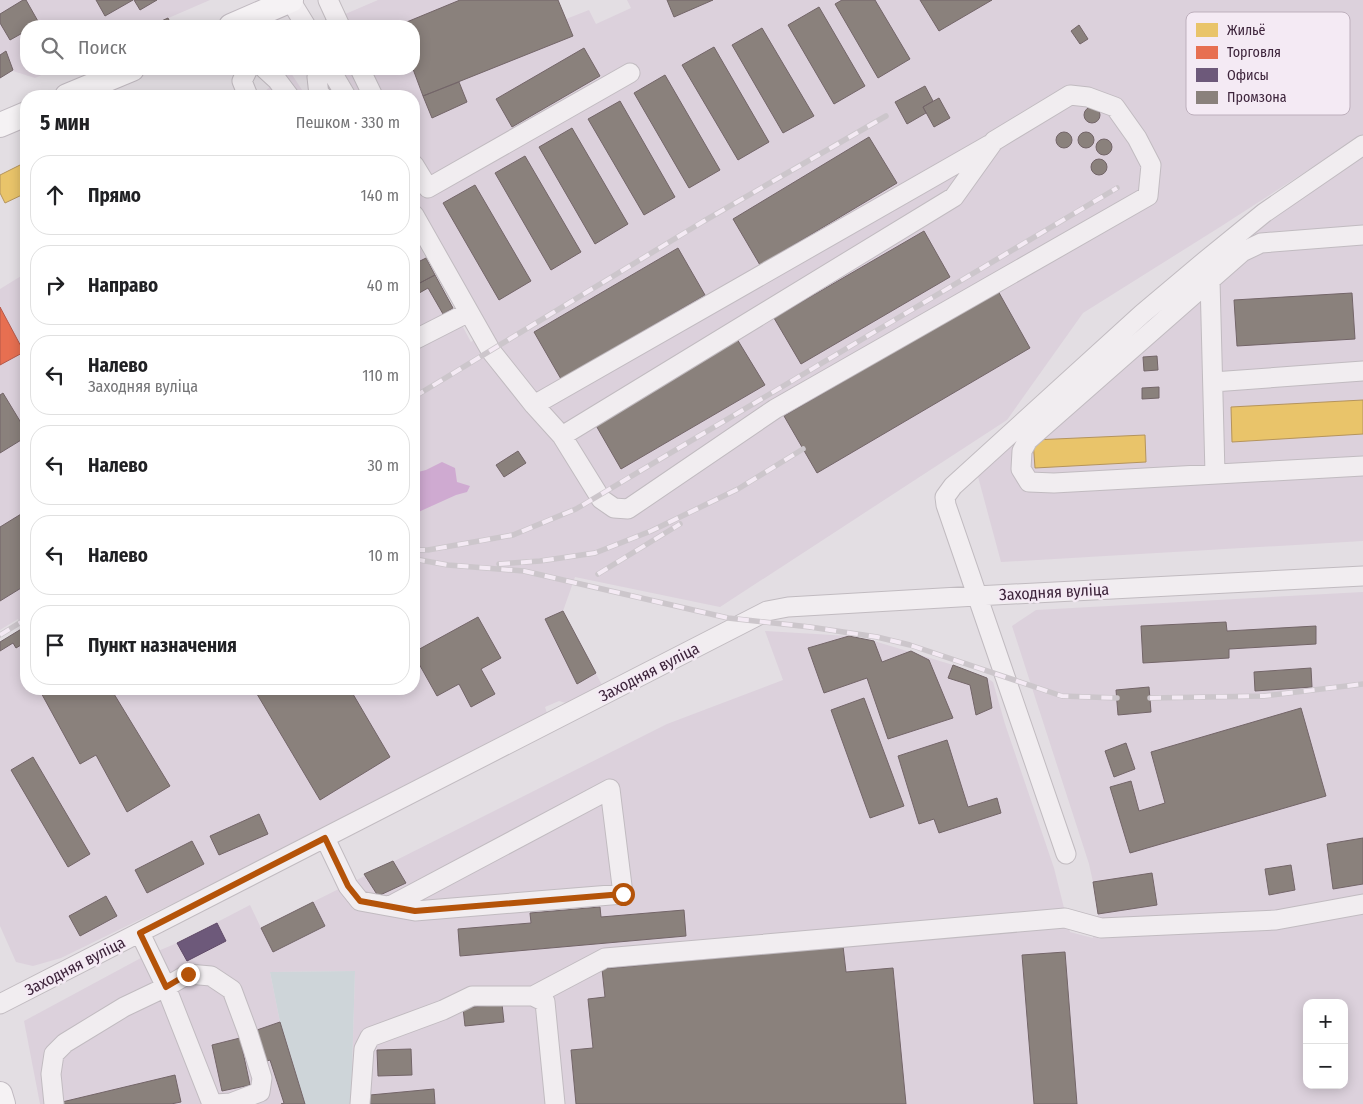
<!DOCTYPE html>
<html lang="ru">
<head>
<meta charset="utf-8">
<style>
	:root { --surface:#fff; --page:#f2f2f2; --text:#202124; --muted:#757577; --line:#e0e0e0 }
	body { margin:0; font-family:"Fira Sans Condensed",sans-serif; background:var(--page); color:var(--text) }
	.controls { position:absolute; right:15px; bottom:15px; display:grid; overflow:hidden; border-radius:10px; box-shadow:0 2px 12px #0003 }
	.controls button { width:45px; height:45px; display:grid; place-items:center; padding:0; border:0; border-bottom:1px solid var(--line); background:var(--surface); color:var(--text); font:25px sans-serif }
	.stop { position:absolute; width:15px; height:15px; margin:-11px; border:4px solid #b45309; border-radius:50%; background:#fff }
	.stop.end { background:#b45309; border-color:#fff; box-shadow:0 1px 5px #0008 }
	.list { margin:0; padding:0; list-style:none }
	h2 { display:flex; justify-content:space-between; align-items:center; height:65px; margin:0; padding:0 20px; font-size:21px }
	h2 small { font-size:16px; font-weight:400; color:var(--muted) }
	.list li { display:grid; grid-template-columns:32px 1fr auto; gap:15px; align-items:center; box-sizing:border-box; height:80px; margin:0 10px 10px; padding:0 10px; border:1px solid var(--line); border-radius:20px }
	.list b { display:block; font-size:19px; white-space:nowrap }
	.list p { margin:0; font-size:16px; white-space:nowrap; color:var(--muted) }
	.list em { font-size:16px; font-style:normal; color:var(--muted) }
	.icon { flex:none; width:28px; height:28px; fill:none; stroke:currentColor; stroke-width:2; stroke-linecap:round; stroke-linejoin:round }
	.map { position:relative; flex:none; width:1363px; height:1104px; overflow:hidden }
	.search { position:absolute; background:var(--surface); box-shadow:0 2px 12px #0003; left:20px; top:20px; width:400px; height:55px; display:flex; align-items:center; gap:12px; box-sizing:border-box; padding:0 18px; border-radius:20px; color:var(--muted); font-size:19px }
	.panel { position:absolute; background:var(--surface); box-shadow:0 2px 12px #0003; left:20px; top:90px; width:400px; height:605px; border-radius:20px }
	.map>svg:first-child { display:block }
	.built { fill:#dcd1dc; fill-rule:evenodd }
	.green { fill:#ced5d9 }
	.water { fill:#cfaad1 }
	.homes { fill:#e9c46a; stroke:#b5945c }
	.shops { fill:#e76f51; stroke:#b4584a }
	.offices { fill:#6d597a; stroke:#5f4967 }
	.industry { fill:#8a817c; stroke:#736568 }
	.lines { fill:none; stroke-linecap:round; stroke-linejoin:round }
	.minor-casing { stroke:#c1bbc0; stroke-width:21 }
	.major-casing { stroke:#c1bac1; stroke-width:26 }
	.minor { stroke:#f1edf0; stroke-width:19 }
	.major { stroke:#f5f2f4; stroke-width:24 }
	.rail-casing { stroke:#ccc6cb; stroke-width:5.5 }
	.rail { stroke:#f4eaf4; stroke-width:4; stroke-dasharray:11; stroke-linecap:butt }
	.route { stroke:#b45309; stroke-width:6 }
	.labels { text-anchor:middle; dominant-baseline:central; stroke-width:5; stroke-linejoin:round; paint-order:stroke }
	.street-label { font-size:16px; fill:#3d243b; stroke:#f4eaf4 }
	.key { fill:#f4eaf4; stroke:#bdafbc; stroke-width:1 }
	.key-label { font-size:14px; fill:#3d243b }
</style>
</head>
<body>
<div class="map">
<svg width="1363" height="1104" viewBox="0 0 1363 1104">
	<rect width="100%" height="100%" fill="#e3dee3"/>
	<path class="built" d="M0,0H210L150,26H26V69H55L35,78L13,71L0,78Z
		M378,0H558L566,19L589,10L596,24L631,8L627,0H1363V152L1353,141L1220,227L1083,313L1007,420L720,607L575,577L563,611L602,685L569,704L559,701L545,707L547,713L250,866L61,958L33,966L16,962L0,926V642L23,628L18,619L0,630V289L26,273V689H414V236L471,342L489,329L414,196V96H358L342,69H414V26H320L319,23L331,18H336Z
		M289,70L306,96H256L263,93Z
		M1363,157V541L1001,562L977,473L1166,306L1254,232Z
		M1363,592V1104H351L355,971L270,972L280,1022L305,1104H40L24,1021L139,959L177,943L250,905L261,928L667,724L783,680L765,631L849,636L874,641L953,665L987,678L993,682L1005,724L1054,868L1070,932L1093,938L1098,914L1093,882L1089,864L1012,626L1036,610ZM1307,1003H1344V1085H1307Z"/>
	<path class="green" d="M355,971L351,1104H305L280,1022L270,972Z"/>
	<path class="water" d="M442,462L455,468L457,482L470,486L467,492L456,495L414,514V473L426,470Z"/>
	<path class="homes" d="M26,162V193L5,203L0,193V175Z
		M1363,400V434L1232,442L1231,407Z
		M1145,435L1146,462L1035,468L1033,440Z"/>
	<path class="shops" d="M0,307L24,352L0,365Z"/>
	<path class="offices" d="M217,923L226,941L187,961L177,943Z"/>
	<path class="industry" d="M23,0H26L39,23L34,26H26V31L10,40L0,23V14Z
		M96,0H133L105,16Z
		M134,0H157L140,10Z
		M460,0H558L573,36L423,96L413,69H414V26H397Z
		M667,0H713L674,17Z
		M842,0H875L910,59L878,78L835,4Z
		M920,0H992L939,31Z
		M819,7L865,86L834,104L788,25Z
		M168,18L172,26H156L155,24Z
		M331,18L335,26H320L319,23Z
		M1079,25L1088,39L1080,44L1071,31Z
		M762,28L814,116L783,133L732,45Z
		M714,47L769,142L738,160L682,65Z
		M584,48L600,76L512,127L496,99Z
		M6,51L13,70L0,78V55Z
		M665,75L720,170L689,188L634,93Z
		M459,82L467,102L432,118L423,96Z
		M925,86L933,101L923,107L926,113L907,124L895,102Z
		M939,98L950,118L934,127L923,107Z
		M620,101L675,197L644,215L588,119Z
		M1084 115a8 8 0 1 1 16 0a8 8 0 1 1-16 0Z
		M572,128L628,224L595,244L539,147Z
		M1056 140a8 8 0 1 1 16 0a8 8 0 1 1-16 0Z
		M1078 140a8 8 0 1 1 16 0a8 8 0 1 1-16 0Z
		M869,137L897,183L760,265L733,219Z
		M1096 147a8 8 0 1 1 16 0a8 8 0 1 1-16 0Z
		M525,156L581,252L551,270L495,173Z
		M1091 167a8 8 0 1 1 16 0a8 8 0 1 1-16 0Z
		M475,185L531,281L499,300L443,203Z
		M924,231L950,277L801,364L774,318Z
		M678,248L705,295L561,379L534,332Z
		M426,258L435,275L414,286V264Z
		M435,275L453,308L443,314L428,288L414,296V286Z
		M998,291L1030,348L817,473L784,416Z
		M1352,293L1355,339L1237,346L1234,300Z
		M737,339L765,385L621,469L594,422Z
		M1157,356L1158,370L1144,371L1143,357Z
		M1159,387V398L1142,399V388Z
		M3,393L26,431V437L0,453V395Z
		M518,451L526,463L504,477L496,465Z
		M26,511V585L0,601V527Z
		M563,611L596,673L577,684L545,619Z
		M478,617L501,658L481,669L495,694L471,707L459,684L437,696L414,655V652Z
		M1226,622L1227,631L1316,626V644L1229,649V658L1143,663L1141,626Z
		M23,628L26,632V642L16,648L13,643L0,651V642Z
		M849,636L874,641L882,662L911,651L929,660L953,718L888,739L867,678L824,693L808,648Z
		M953,665L987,678L992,708L976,715L970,685L948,678Z
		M1311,668L1312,687L1255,691L1254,672Z
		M1149,687L1151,712L1118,715L1116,690Z
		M39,689H111L170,786L127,812L96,755L80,764Z
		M254,689H350L390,757L320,800Z
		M864,698L904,806L870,818L831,710Z
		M1301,708L1326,796L1130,853L1110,787L1131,781L1139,811L1165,803L1151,752Z
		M947,740L968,807L997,798L1001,813L939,833L934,819L919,824L898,756Z
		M1126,743L1135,769L1114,777L1105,751Z
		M33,757L90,854L68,867L11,770Z
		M259,814L268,834L219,855L210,836Z
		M1363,838V884L1333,889L1327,844Z
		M192,841L204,864L147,893L135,870Z
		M393,861L406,883L378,896L364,874Z
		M1291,865L1295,890L1269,895L1265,869Z
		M1152,873L1157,905L1098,914L1093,882Z
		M106,896L117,916L80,936L69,916Z
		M313,902L325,926L273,952L261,928Z
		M600,907L601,917L684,910L686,936L460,956L458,929L531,923L530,913Z
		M843,946L846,972L893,968L906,1104H576L571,1050L593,1048L588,999L605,997L602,969Z
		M1065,952L1077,1104H1034L1022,955Z
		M502,1004L504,1022L465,1026L463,1008Z
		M280,1022L305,1104H281L284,1103L270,1060L264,1062L254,1031Z
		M240,1038L250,1085L222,1091L212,1045Z
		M411,1049L412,1075L378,1076L377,1050Z
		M175,1075L181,1102L171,1104H62V1102Z
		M434,1089L435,1104H370V1095Z"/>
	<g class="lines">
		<g class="minor-casing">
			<path id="minor" d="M290,0L306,26
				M328,0L340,26
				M248,69L242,81L248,96
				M265,69L277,80L289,96
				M330,69L346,96
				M360,69L373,96
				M322,96L319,95L317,77L329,69
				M414,165L428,188L630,73
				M414,215L491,351L534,405L562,436L601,499L614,508L628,509L775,409L1148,196L1151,165L1137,138L1115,107L1088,97L1070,95L994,141L954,197L562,436
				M1363,235L1261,243L1242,252L1028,440L1022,451L1021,469L1029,482L1054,483L1363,466
				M1210,280L1215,474
				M414,340L469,312
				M1213,382L1363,371
				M534,405L989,145
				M325,838L348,886L360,901L415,911L623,894L610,789L390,906
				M1066,854L946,505L945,497L953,486L1142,314L1205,261L1264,213L1363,145
				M140,933L166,987L212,1104
				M533,996L605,958L1065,918L1101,928L1276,920L1363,904
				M0,1004L767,611L788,607L976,596L1363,576
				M54,1104L51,1074L54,1054L65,1043L124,1007L166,987L188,974L211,976L232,990L248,1033L262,1078L260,1092L231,1103L216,1104
				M360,1104L364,1049L370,1037L443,1010L472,996H533L545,1002L555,1104"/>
		</g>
		<g class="major-casing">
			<path id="major" d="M231,26L291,0
				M67,96L132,69
				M0,125L26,114
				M0,1094L3,1104"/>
		</g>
		<use href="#minor" class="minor"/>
		<use href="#major" class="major"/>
		<g class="rail-casing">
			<path id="rail" d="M414,397L704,221L886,116
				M414,550H428L513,535L576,509L1117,188
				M414,559L448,565L524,571L728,618L810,627L877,637L910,645L1062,696L1117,698
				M499,564L540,561L595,553L651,531L738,489L803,449
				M598,574L680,524
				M0,635L26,619
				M1150,698L1264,696L1363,684"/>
		</g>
		<use href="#rail" class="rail"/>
	</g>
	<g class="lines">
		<path class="route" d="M188,974L166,987L140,933L325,838L348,886L360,901L415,911L623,894"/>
	</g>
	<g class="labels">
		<g class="street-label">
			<text transform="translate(1054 592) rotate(-3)">Заходняя вуліца</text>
			<text transform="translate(649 672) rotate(-27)">Заходняя вуліца</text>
			<text transform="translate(75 966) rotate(-27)">Заходняя вуліца</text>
		</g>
	</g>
	<rect x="1186" y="12" width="164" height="103" rx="8" class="key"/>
	<rect x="1196" y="23" width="22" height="14" fill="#e9c46a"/>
	<rect x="1196" y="46" width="22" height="13" fill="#e76f51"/>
	<rect x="1196" y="68" width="22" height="14" fill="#6d597a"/>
	<rect x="1196" y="91" width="22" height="13" fill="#8a817c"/>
	<g class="key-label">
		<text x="1227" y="35">Жильё</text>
		<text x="1227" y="57">Торговля</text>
		<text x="1227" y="80">Офисы</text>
		<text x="1227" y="102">Промзона</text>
	</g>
</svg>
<div class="controls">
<button>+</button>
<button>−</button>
</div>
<div class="stop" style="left:623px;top:894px"></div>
<div class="stop end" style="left:188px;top:974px"></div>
<div class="search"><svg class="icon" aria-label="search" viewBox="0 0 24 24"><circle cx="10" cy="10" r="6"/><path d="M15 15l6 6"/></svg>Поиск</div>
<section class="panel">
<h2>5 мин<small>Пешком · 330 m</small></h2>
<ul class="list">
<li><svg class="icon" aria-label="ahead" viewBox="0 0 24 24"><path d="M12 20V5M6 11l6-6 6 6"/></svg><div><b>Прямо</b></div><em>140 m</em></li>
<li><svg class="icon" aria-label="right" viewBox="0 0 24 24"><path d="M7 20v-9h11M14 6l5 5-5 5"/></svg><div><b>Направо</b></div><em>40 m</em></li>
<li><svg class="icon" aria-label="left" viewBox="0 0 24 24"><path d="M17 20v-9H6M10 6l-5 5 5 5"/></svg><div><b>Налево</b><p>Заходняя вуліца</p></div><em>110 m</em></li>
<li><svg class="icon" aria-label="left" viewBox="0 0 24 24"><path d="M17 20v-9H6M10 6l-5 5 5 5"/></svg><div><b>Налево</b></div><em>30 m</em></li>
<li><svg class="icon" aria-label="left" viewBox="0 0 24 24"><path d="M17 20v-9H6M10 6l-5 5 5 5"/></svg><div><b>Налево</b></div><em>10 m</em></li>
<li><svg class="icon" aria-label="arrive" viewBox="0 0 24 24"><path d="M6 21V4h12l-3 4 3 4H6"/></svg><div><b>Пункт назначения</b></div></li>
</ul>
</section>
</div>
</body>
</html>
